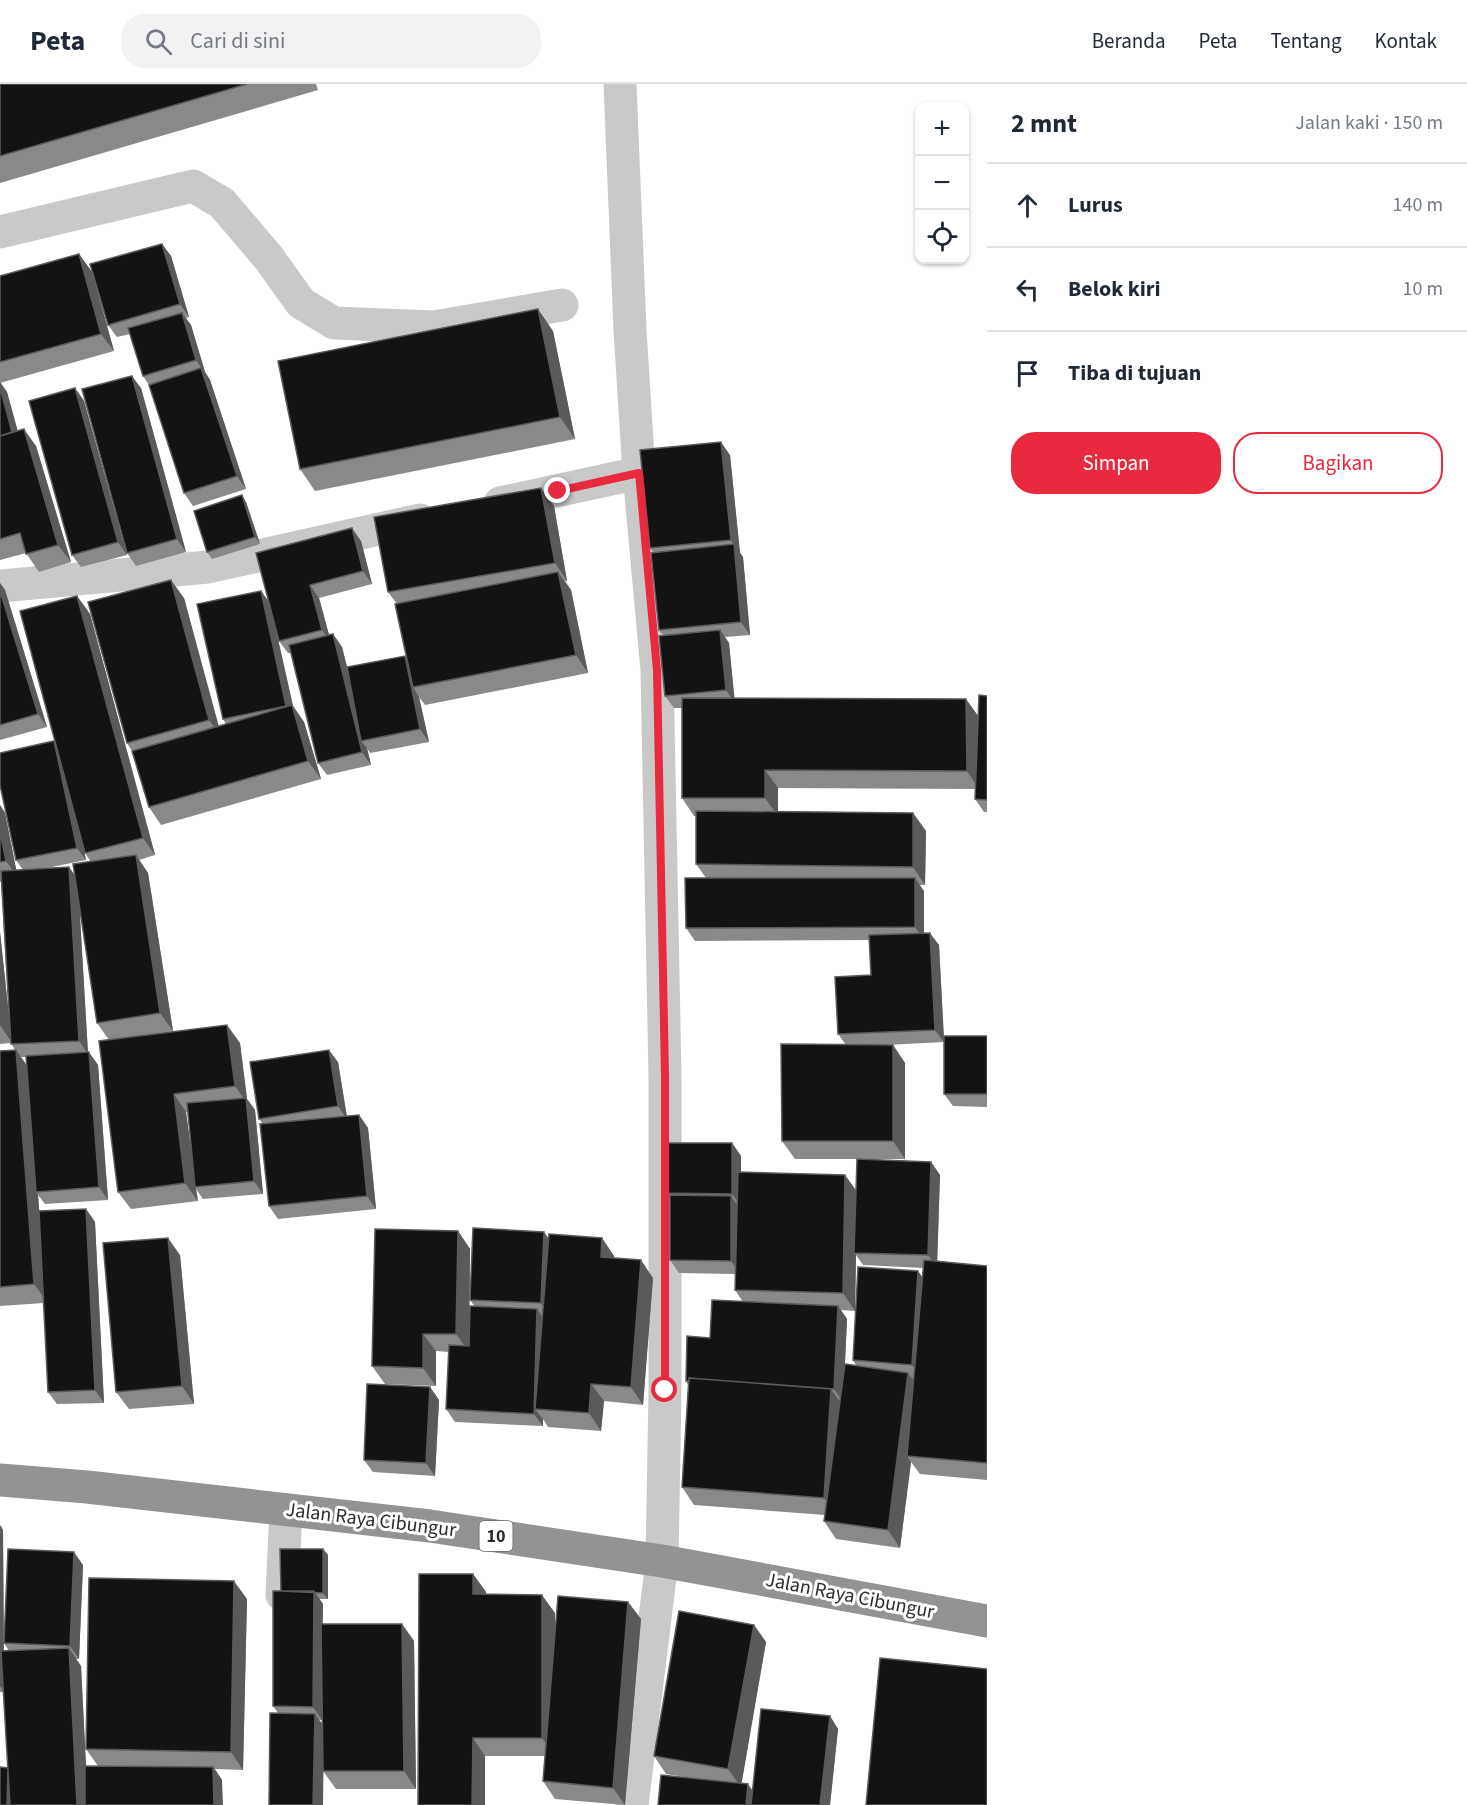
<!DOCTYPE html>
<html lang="id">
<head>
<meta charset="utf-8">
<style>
	:root { --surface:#fff; --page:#f2f2f3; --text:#1f2937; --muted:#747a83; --line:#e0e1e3; --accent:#e8293e }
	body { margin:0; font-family:"Source Sans 3",sans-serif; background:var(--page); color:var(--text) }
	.controls { position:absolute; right:18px; top:18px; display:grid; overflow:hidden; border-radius:12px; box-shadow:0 2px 4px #0004 }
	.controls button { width:54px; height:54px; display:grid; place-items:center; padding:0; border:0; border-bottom:2px solid var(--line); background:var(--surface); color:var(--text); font:30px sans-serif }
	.stop { position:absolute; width:18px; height:18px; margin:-14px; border:4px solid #e8293e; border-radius:50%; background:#fff }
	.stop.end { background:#e8293e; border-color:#fff; box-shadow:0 2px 6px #0008 }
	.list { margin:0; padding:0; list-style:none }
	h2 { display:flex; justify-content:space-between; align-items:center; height:78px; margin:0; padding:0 24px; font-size:26px }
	h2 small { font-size:20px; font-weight:400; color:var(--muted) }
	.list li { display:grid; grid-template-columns:39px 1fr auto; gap:18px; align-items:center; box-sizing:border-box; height:84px; padding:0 24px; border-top:2px solid var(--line) }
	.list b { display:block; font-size:22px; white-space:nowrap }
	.list em { font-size:20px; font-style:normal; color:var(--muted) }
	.actions { display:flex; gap:12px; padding:18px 24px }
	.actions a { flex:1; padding:14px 0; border:2px solid var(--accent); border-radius:24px; text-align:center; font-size:21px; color:var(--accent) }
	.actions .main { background:var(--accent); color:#fff }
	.icon { flex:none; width:33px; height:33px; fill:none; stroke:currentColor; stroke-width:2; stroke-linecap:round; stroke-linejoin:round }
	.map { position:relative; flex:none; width:987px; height:1721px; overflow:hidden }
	header { display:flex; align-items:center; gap:36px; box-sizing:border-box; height:84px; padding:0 30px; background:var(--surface); border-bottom:2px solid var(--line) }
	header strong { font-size:28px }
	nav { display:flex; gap:33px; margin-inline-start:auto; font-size:21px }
	.search { width:420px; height:54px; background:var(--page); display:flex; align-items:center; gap:15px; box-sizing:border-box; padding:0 21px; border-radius:24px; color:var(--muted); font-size:22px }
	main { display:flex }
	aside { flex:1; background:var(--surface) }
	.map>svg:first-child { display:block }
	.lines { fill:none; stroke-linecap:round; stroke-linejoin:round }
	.minor { stroke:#c9c9c9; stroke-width:33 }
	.highway { stroke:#939393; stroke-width:33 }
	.wall { fill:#898989; fill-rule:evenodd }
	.shaded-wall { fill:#5a5a5a }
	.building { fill:#131313; stroke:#5a5a5a; stroke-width:1.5 }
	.route { stroke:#e8293e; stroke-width:8 }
	.labels { text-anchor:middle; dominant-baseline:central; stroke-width:6; stroke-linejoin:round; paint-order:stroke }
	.shield { fill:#fff; stroke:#6b6b6b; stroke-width:1.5 }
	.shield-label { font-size:18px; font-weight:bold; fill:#2c2c2c }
	.street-label { font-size:20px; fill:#2c2c2c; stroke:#fff }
</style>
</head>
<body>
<header>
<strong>Peta</strong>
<div class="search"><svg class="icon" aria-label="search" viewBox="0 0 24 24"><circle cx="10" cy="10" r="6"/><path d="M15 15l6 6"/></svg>Cari di sini</div>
<nav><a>Beranda</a><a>Peta</a><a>Tentang</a><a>Kontak</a></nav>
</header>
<main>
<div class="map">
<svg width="987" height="1721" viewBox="0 0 987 1721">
	<rect width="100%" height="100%" fill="#fff"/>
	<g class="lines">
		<path class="minor" d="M620,0L630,246L639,389L657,586L665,992V1306L662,1477L632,1721
			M0,148L193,102L222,119L268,173L301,219L334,239L434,243L562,221
			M500,419L639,389
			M0,502L208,483L420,436
			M282,1511L286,1426"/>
		<path class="highway" d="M0,1396L87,1403L430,1442L662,1477L987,1537"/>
	</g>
	<path class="wall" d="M0,0H316L318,6L0,99Z
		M162,160L171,172L189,233L186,234L191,241L205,288L210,296L246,405L193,422L184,409L149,301L143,292L130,250L117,253L108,241Z
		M79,170L92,188L114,267L0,299L7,308L17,346L36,362L71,478L39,488L26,469L0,476V192Z
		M553,247L575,355L315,407L300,385Z
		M75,304L84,317L127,471L81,483L72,471Z
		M141,304L186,468L136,482L127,469Z
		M730,371L740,469L743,473L750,551L725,553L729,559L734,614L979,632L987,612V728H984L975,715L976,705L778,704V727L913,729L926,747L925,801H919L924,807V849L939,861L944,953L987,952V1023L953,1022L944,1010V958L886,961H893L905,979V1075H795L782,1057L846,961L838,950L871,891L870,856L695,857L686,844L706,794L696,780V732H694L682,714V624H674L665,612L663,551L659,546L653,468L650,464Z
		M246,418L260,460L212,475L207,468Z
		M554,422L567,497H565L571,506L588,589L425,621L419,613L429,658L370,669L367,664L371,681L327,691L318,679L291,569H288L279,557L272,528L293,622L304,638L321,695L161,741L149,723L132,667L127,659L184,514L218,642L226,640L223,635L261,507L270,519L361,457L372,500L319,514L329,551L333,550L342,563L347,583L407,575L397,520L388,508Z
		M0,499L5,506L47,643L0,656Z
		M77,512L90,530L155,771L139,776L148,789L173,947L132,953L240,959L247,1015L255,1026L263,1110L203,1115L196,1105L198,1117L131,1125L118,1108L109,956L97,939L79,821L88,968L98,981L108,1116L45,1120L38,1111L39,1127L86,1125L95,1138L104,1319L57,1320L48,1308L44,1219L0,1222V967L15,966L11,959L0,960V848L9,934L1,798H0V721L5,729L16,786H23L16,776L54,657L56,660ZM82,756L85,769L91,778L75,792L69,783L47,784L86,776ZM21,973H26V981ZM186,1028H188L191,1066Z
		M338,978L347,1032L359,1031L368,1044L376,1125L278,1135L269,1122L263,1040L259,1035Z
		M732,1059L741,1072V1088L845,1091L856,1107L931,1078L940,1091L937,1177L987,1182V1396L920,1390L911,1378L900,1464L836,1455L824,1437L825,1431L694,1421L682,1403L688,1301L686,1297L710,1254L743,1218L735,1206L736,1190L679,1189L670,1176V1115L666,1109ZM856,1171L863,1181L923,1184L922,1193L918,1187L853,1276L856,1281L845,1280L847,1235L841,1226L855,1227Z
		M458,1147L470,1165L469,1262L475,1223L470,1216L544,1148L548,1154H602L614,1172V1174L653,1194L643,1321L604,1317L601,1347L548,1343L543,1335V1342L455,1338L446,1325L449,1268L436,1267V1302L385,1300L372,1282Z
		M180,1171L194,1320L129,1325L116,1308Z
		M430,1303L439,1316L435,1392L373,1388L364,1376Z
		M0,1441L3,1446L4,1567H9L4,1559L83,1481L79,1575H76L81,1582L86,1682H98L86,1665L247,1515L243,1686L215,1685L222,1696L8,1684L3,1608H0Z
		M323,1465L328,1471V1515H319L323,1520L322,1540H402L414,1557L416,1705H336L323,1687V1721H269L278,1629L273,1622L281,1507ZM322,1595L323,1640L319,1636H322Z
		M473,1490L486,1508V1511L555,1529V1547L628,1518L641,1535L625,1721L555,1715L543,1697L545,1672H485L418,1721Z
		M754,1541L766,1558L741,1700L753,1707L830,1632L838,1645L830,1721H658L691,1694L666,1690L654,1672Z"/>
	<path class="shaded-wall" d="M162,160L171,172L189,233L180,220Z
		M79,170L92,188L114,267L101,250Z
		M538,225L553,247L575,355L560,333Z
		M182,229L191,241L205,288L210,296L246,405L237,392L202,285L196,276Z
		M132,292L141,304L186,468L177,455Z
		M0,298L7,308L22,362L13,349L0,303Z
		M75,304L84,317L127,471L118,458Z
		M24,345L36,362L71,478L58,461Z
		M721,358L730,371L740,469L731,456Z
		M541,404L554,422L567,497L555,479Z
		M242,411L246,418L260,460L255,453Z
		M352,444L361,457L372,500L363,487Z
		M734,460L743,473L750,551L741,538Z
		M558,488L571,506L588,589L576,571Z
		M171,496L184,514L222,654L209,636Z
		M0,499L5,506L47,643L38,630L0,507Z
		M310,501L319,514L331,558L322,546Z
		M261,507L270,520L293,622L304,638L321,695L308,677L286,622Z
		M77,512L90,530L155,771L143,754Z
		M720,546L729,559L735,619L726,606Z
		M333,550L342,563L365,656L361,657L367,664L371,681L362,668Z
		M405,572L414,585L413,603L419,613L429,658L420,645Z
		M966,615L979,633V705L967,687Z
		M54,657L63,670L86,776L77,764Z
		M765,686L778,704V732L765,714Z
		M0,721L5,729L18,794L6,777L0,748Z
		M913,729L926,747L925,801L913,783Z
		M136,771L148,789L173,947L160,929Z
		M69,783L78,796L88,970L79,957Z
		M915,794L924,807V856L915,843Z
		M0,848L12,959L0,941Z
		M930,849L939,861L944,958L935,946Z
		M227,941L240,959L247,1015L255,1026L263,1110L254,1097L247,1019L235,1002Z
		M893,961L905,979V1075L893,1057Z
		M16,966L28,983L36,1108L38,1111L47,1218L34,1200Z
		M329,966L338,978L347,1035L338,1022Z
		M89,968L98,981L108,1116L99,1103Z
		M174,1010L186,1028L196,1103H195L196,1105L198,1117L185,1099Z
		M359,1031L368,1044L376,1125L367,1112Z
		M732,1059L741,1072V1122L732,1110Z
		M931,1078L940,1091L937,1184L928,1171Z
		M845,1091L858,1109L854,1169L856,1171L855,1227L843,1209Z
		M731,1112L740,1125V1190L731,1177Z
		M86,1125L95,1138L104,1319L95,1306Z
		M458,1147L470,1165L469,1268L456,1250Z
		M544,1148L553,1161L550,1232L541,1219Z
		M168,1154L180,1171L194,1320L182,1302Z
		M602,1154L614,1172L613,1191L601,1173Z
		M641,1176L653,1194L643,1321L631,1303Z
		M918,1187L927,1200L921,1294L912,1281Z
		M838,1222L847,1235L843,1318L834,1305Z
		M537,1225L546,1238L535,1325L543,1335V1342L534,1330Z
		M423,1250L436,1267V1302L423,1284Z
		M908,1289L921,1307L907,1372L911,1378L900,1464L888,1446Z
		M591,1300L604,1317L601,1347L589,1329Z
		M430,1303L439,1316L435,1392L426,1379Z
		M831,1305L844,1323L836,1432L824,1414Z
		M0,1441L3,1446L4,1608L0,1602Z
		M323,1465L328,1471V1515L323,1509Z
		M74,1468L83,1481L79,1575L70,1562Z
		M473,1490L486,1508V1528L473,1510Z
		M234,1497L247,1515L243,1686L231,1668Z
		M314,1507L323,1520L322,1636L313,1623Z
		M542,1511L555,1529V1672L542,1654Z
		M628,1518L641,1535L625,1721L613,1704Z
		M402,1540L414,1557L416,1705L404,1687Z
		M754,1541L766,1558L741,1703L728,1685Z
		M69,1564L81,1582L88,1721H77Z
		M315,1630L324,1643L323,1721H313Z
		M830,1632L838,1645L830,1721H820Z
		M473,1654L485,1672V1721H472Z
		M213,1683L222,1696L223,1721H214Z
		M8,1684L17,1721H7Z
		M748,1700L757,1713L756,1721H746Z"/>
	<path class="building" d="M0,0H247L0,72Z
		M162,160L180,220L108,241L90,180Z
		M79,170L101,250L0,278V192Z
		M538,225L560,333L300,385L278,277Z
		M182,229L196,276L143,292L128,244Z
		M201,284L237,392L184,409L149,301Z
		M132,292L177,455L127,469L82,305Z
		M0,303L12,348L0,352Z
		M75,304L118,458L72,471L29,317Z
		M24,345L58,461L26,470L20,449L0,455V352Z
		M721,358L731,456L650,464L640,366Z
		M541,404L555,479L388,508L374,433Z
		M242,411L255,453L207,468L194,427Z
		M352,444L363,487L310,501L322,546L279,557L256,469Z
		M734,460L741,538L659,546L651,469Z
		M558,488L576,571L413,603L395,520Z
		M171,496L209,636L127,659L88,518Z
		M0,507L38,630L0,641Z
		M261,507L286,622L223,635L197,520Z
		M77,512L143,754L85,769L20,527Z
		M720,546L726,606L665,612L659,552Z
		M333,550L362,668L318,679L289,561Z
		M405,572L420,645L361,657L347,583Z
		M979,611L987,612V716L975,715Z
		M682,614L966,615L967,687L765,686V714H682Z
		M292,621L308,677L149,723L132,667Z
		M54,657L77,764L16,776L0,701V669Z
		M696,727L913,729V783L696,780Z
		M0,748L6,777L0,778Z
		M136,771L160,929L97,939L73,780Z
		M69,783L79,957L11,960L1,787Z
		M685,794H915V843L686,844Z
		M930,849L935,946L838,950L835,893L871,891L869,851Z
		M227,941L235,1002L174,1010L185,1099L118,1108L99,957Z
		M944,952H987V1010H944Z
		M781,960L893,961V1057H782Z
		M16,966L34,1200L0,1203V967Z
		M329,966L338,1022L259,1035L250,978Z
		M89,968L99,1103L36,1108L26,972Z
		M246,1014L254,1097L195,1103L187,1019Z
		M359,1031L367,1112L269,1122L260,1040Z
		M666,1059H732V1110L666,1109Z
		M857,1075L931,1078L928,1171L854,1169Z
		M738,1088L845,1091L843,1209L735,1206Z
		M670,1111L731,1112V1177L670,1176Z
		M86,1125L95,1306L48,1308L39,1127Z
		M473,1144L544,1148L541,1219L470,1216Z
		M375,1145L458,1147L456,1250H423V1284L372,1282Z
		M549,1150L602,1154L601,1173L641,1176L631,1303L591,1300L589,1329L535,1325Z
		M168,1154L182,1302L116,1308L103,1159Z
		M924,1176L987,1182V1379L907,1372Z
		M858,1183L918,1187L912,1281L853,1276Z
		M712,1216L838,1222L834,1305L689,1294V1297H686L687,1252L710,1254Z
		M470,1222L537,1225L534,1330L446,1325L449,1261L469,1262Z
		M845,1280L908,1289L888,1446L824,1437Z
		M689,1294L831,1305L824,1414L682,1403Z
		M367,1300L430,1303L426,1379L364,1376Z
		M8,1465L74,1468L70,1562L4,1559Z
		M280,1465H323V1509L281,1507Z
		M419,1490H473V1510L542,1511V1654H473L472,1721H418Z
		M89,1494L234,1497L231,1668L86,1665Z
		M273,1507H314L313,1623L273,1622Z
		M558,1512L628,1518L613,1704L543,1697Z
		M679,1527L754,1541L728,1685L654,1672Z
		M321,1540H402L404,1687H323Z
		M69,1564L77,1721H10L1,1567Z
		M880,1574L987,1585V1721H866Z
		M761,1625L830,1632L820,1721H751Z
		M270,1629L315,1630L313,1721H269Z
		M85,1682L213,1683L214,1721H85Z
		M0,1683L8,1684L7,1721H0Z
		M661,1691L748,1700L746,1721H658Z"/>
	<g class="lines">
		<path class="route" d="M558,407L639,389L657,586L665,992V1306"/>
	</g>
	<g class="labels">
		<rect class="shield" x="479.5" y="1437" width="33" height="30" rx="4.5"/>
		<g class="shield-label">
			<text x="496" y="1452">10</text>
		</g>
		<g class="street-label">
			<text transform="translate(371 1436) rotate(7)">Jalan Raya Cibungur</text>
			<text transform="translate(850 1512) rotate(11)">Jalan Raya Cibungur</text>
		</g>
	</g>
</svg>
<div class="controls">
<button>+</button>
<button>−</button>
<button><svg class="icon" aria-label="locate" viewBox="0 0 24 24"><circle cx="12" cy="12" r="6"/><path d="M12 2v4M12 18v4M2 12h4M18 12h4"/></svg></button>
</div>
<div class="stop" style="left:665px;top:1306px"></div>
<div class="stop end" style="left:558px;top:407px"></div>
</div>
<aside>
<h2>2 mnt<small>Jalan kaki · 150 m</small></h2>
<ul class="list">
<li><svg class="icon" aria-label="ahead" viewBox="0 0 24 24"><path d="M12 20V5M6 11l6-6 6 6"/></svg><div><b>Lurus</b></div><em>140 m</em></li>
<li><svg class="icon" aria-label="left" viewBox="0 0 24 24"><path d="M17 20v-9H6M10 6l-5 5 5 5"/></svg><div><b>Belok kiri</b></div><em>10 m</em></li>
<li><svg class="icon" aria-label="arrive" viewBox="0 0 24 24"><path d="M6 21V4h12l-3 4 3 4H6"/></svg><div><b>Tiba di tujuan</b></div></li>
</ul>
<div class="actions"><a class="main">Simpan</a><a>Bagikan</a></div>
</aside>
</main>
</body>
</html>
